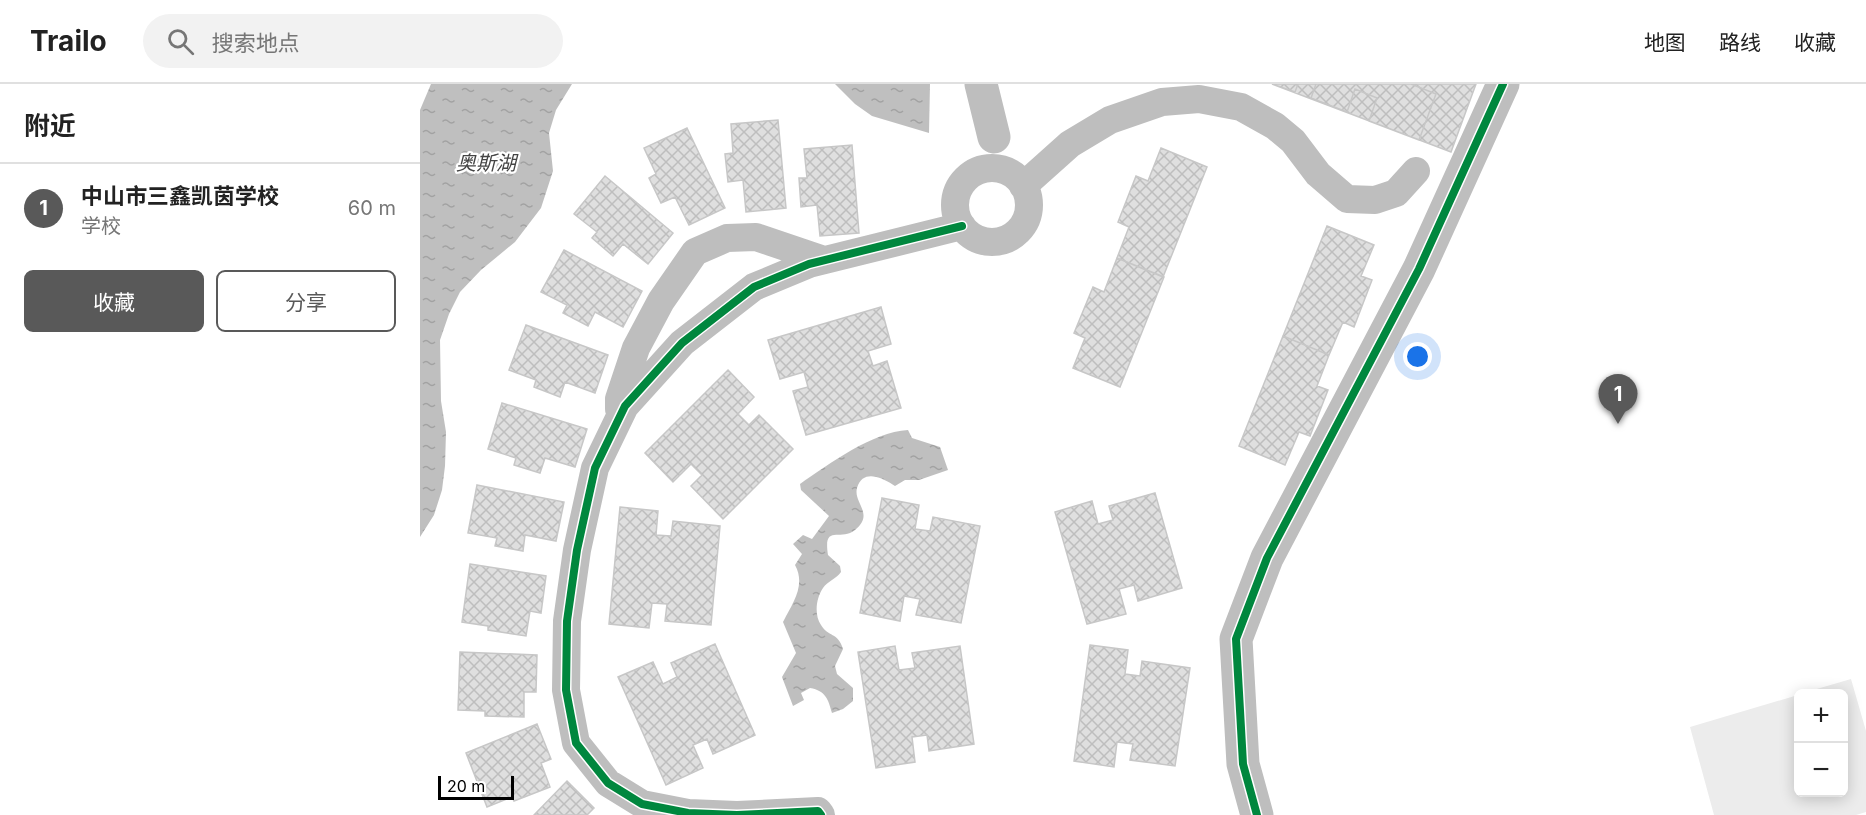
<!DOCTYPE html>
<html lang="zh">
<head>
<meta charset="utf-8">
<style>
	:root { --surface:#fff; --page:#f2f2f2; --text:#222; --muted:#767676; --line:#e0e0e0; --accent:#595959 }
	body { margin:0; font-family:Inter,"Noto Sans SC",sans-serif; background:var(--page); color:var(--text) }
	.controls { position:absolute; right:18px; bottom:18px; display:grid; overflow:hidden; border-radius:9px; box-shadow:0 3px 15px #0003 }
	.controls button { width:54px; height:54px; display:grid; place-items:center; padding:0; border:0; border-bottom:2px solid var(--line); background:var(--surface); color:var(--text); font:30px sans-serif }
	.scale { position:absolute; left:18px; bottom:15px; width:76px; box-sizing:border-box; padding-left:6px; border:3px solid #000; border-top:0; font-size:16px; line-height:21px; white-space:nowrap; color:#000; -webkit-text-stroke:4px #fff; paint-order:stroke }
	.you { position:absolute; left:998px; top:273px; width:21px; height:21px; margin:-15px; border:4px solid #fff; border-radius:50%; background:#1a73e8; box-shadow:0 0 0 9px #1a73e833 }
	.badge { display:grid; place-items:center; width:39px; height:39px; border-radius:50%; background:var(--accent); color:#fff; font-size:20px; font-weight:700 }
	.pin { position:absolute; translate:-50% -50px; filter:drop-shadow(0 2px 3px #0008) }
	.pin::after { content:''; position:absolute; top:32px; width:21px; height:18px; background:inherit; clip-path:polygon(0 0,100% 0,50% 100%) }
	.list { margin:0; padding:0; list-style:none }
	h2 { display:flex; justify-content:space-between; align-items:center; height:78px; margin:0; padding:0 24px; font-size:26px }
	h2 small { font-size:20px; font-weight:400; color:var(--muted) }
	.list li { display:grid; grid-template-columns:39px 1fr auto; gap:18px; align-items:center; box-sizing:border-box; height:90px; padding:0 24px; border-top:2px solid var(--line) }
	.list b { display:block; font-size:22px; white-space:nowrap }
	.list p { margin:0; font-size:20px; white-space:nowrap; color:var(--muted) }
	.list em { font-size:20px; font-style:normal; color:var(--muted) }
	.actions { display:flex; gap:12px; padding:18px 24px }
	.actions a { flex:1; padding:14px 0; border:2px solid var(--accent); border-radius:9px; text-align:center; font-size:21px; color:var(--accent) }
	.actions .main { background:var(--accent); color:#fff }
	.icon { flex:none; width:33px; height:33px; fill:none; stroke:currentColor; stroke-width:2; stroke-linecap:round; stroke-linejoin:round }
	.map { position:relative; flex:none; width:1446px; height:731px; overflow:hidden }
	header { display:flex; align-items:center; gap:36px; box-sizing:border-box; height:84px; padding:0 30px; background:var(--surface); border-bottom:2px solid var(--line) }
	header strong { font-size:28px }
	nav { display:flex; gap:33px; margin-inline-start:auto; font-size:21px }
	.search { width:420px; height:54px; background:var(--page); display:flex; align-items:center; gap:15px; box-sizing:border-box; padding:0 21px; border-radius:33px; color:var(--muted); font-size:22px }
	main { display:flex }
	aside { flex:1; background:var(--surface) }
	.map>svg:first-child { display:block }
	.grass { fill:#ececec }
	.water { fill:url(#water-ripples) }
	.building { fill:url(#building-cross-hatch); stroke:#c7c7c7; stroke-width:1.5 }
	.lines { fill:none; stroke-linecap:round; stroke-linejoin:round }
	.minor { stroke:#bebebe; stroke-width:28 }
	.tertiary { stroke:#bebebe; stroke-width:33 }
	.cycleway-casing { stroke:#fff; stroke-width:11 }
	.cycleway { stroke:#00873e; stroke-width:8 }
	.labels { text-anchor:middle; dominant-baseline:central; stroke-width:4.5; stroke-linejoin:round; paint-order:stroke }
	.water-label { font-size:20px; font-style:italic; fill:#444; stroke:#fff }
</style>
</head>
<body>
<header>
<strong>Trailo</strong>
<div class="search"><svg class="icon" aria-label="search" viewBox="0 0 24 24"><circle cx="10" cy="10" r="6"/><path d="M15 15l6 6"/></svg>搜索地点</div>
<nav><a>地图</a><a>路线</a><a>收藏</a></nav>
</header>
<main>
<aside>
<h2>附近<small></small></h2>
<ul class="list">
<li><span class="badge">1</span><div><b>中山市三鑫凯茵学校</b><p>学校</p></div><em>60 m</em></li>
</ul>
<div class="actions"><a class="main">收藏</a><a>分享</a></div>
</aside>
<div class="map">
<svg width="1446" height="731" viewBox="0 0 1446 731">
	<defs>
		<pattern id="water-ripples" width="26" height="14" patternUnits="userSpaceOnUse" patternTransform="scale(1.5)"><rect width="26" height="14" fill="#bfbfbf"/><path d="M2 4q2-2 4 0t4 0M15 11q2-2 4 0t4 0" fill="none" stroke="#a2a2a2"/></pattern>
		<pattern id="building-cross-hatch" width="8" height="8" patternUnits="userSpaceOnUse" patternTransform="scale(1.5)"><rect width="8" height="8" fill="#dfdfdf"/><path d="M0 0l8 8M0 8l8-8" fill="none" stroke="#bebebe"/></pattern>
	</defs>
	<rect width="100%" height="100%" fill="#fff"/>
	<path class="grass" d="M1431,595L1446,647V728L1436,731H1294L1270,643L1378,611V708H1424V610L1383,609Z"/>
	<path class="water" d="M11,0H152L136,26L129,49L133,87L121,124L95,158L61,186L40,208L29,230L20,256L21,317L26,348L25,382L22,406L14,431L0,453V26Z
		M415,0H510L509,49L452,32L435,20Z
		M488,346L492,354L520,363L528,386L499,396H485L475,402C465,395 443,383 437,404C433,419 455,430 435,446C420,458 403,439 408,471L420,482L421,488C416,495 408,497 403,504C396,514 394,531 401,541C408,553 418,548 423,565L415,582L417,590L433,604V617L423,625L412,629C408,615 406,607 390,604L381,609L384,616L373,622L362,593L376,569L363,538C373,519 386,501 375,481L382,470L373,460L383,451L392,455L409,432L381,406L380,400C409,380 452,348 488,346Z"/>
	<path class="building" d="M852,0H878L875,8Z
		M852,0H1056L1031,68Z
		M896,0H991L1016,10L999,56L949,37L957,14L935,5L927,28L891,14Z
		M358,36L366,124L326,128L323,96L308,98L305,70L313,69L311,40Z
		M267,44L305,124L269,141L255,113L241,119L229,94L236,90L224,64Z
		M432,61L439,149L400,152L397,121L381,123L379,94H387L384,65Z
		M741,64L787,83L743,193L697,174L709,143L698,138L716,92L728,97Z
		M185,92L253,149L228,180L203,160L193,172L172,154L177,148L154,130Z
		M907,142L954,161L941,192L952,196L934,243L923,238L909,271L863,252Z
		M144,166L222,207L203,243L175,228L168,242L143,229L147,221L121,208Z
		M697,174L744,193L700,303L653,284L665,254L654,249L673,203L684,208Z
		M461,223L471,260L448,267L453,282L467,277L481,324L386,351L373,307L388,303L384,288L360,295L348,256Z
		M106,241L188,271L175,309L145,298L140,313L114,303L116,296L89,286Z
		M863,252L909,271L897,302L908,306L890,352L879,348L865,381L819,362Z
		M308,286L334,313L318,330L329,341L339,331L373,365L303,435L271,402L282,391L271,380L253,398L225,369Z
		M82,319L167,345L155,383L125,374L120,389L94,381L96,374L68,365Z
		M57,401L144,418L136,457L105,451L103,467L75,462L77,454L48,449Z
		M735,409L762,504L718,517L714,501L699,505L706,530L667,540L635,428L672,417L678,440L693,436L689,422Z
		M462,414L499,421L495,445L510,447L513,433L560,442L541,539L496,531L500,515L484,512L480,537L440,529Z
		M200,423L238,427L236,451L251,452L253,437L300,442L291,541L245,537L247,520L232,519L229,544L189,540Z
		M50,480L126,492L121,529L110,527L106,552L68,546V542L42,538Z
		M295,560L335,651L293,670L287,655L273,661L283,684L246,701L198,593L233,578L243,600L257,593L251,579Z
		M670,561L708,566L705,590L720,592L722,577L770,584L755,682L710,676L713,660L697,658L694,683L654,677Z
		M475,562L479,586L495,584L492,569L540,562L554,660L509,667L507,651L492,653L495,678L456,684L438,568Z
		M40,568L117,571L116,608H104V633L65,632V627L38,626Z
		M117,640L131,675L121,679L130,703L94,717L92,713L67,723L46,669Z
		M147,697L174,724L167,731H114Z"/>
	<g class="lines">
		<path class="minor" d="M535 121a37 37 0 1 1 74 0a37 37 0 1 1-74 0Z
			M603,102L650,60L690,36L742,18L779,15L821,23L855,42L873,57L898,90L927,115L955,116L976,109L996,87
			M199,325V315L216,264L241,217L275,168L307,154L336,153L404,176
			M401,731L398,727L317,731L268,729L222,720L188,699L156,659L146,606L147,537L157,466L175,384L205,322L262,259L334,203L389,180L542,142"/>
		<path class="tertiary" d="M561,0L574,53
			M837,731L823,680L816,555L847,474L999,185L1083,0"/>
		<g class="cycleway-casing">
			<path id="cycleway" d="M401,731L398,727L317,731L268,729L222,720L188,699L156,659L146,606L147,537L157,466L175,384L205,322L262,259L334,203L389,180L542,142
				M837,731L823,680L816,555L847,474L999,185L1083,0"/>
		</g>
		<use href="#cycleway" class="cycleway"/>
	</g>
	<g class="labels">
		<g class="water-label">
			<text x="66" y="79">奥斯湖</text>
		</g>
	</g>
</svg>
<div class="controls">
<button>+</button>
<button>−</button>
</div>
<div class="scale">20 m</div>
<div class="you"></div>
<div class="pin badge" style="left:1198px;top:340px">1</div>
</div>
</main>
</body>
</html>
